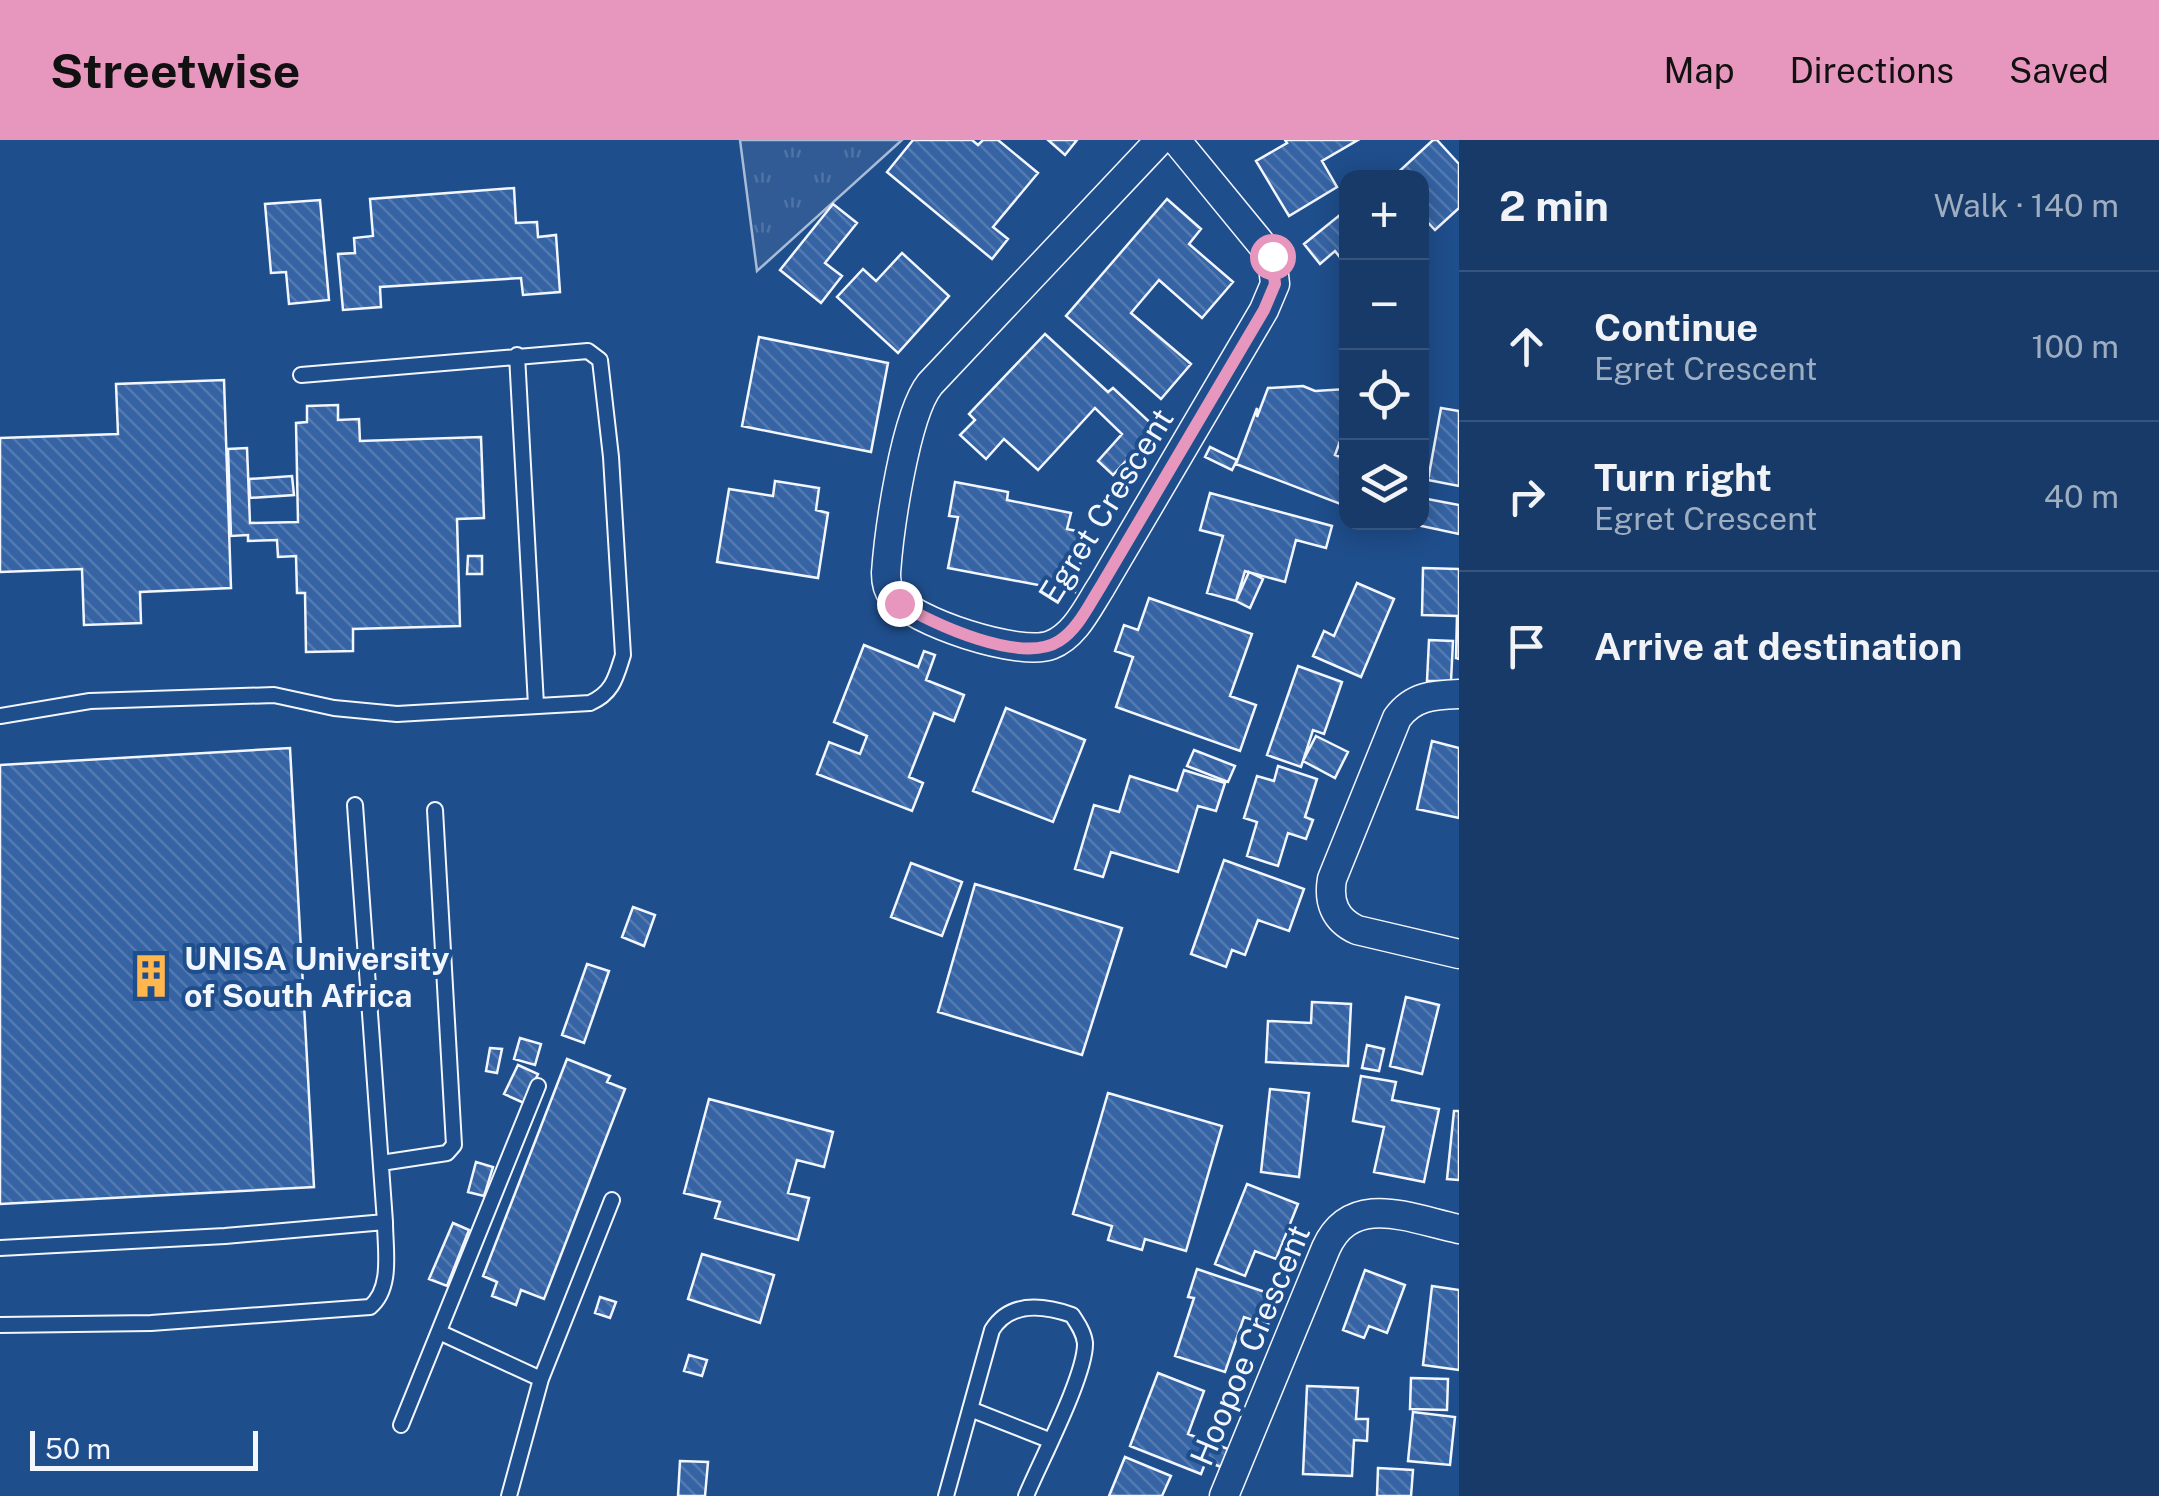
<!DOCTYPE html>
<html lang="en">
<head>
<meta charset="utf-8">
<style>
	:root { --surface:#173a69; --page:#20416f; --text:#f1f3f6; --muted:#9eadc0; --line:#36547d; --accent:#e797bd }
	body { margin:0; font-family:"Public Sans",sans-serif; background:var(--page); color:var(--text) }
	.controls { position:absolute; right:30px; top:30px; display:grid; overflow:hidden; border-radius:20px; box-shadow:0 5px 25px #0003 }
	.controls button { width:90px; height:90px; display:grid; place-items:center; padding:0; border:0; border-bottom:2px solid var(--line); background:var(--surface); color:var(--text); font:50px sans-serif }
	.scale { position:absolute; left:30px; bottom:25px; width:228px; box-sizing:border-box; padding-left:10px; border:5px solid #f2f6ff; border-top:0; font-size:28px; line-height:35px; white-space:nowrap; color:#f2f6ff; -webkit-text-stroke:8px #1f4e8c; paint-order:stroke }
	.stop { position:absolute; width:30px; height:30px; margin:-22px; border:8px solid #e797bd; border-radius:50%; background:#fff }
	.stop.end { background:#e797bd; border-color:#fff; box-shadow:0 2px 10px #0008 }
	.list { margin:0; padding:0; list-style:none }
	h2 { display:flex; justify-content:space-between; align-items:center; height:130px; margin:0; padding:0 40px; font-size:42px }
	h2 small { font-size:32px; font-weight:400; color:var(--muted) }
	.list li { display:grid; grid-template-columns:65px 1fr auto; gap:30px; align-items:center; box-sizing:border-box; height:150px; padding:0 40px; border-top:2px solid var(--line) }
	.list b { display:block; font-size:38px; white-space:nowrap }
	.list p { margin:0; font-size:32px; white-space:nowrap; color:var(--muted) }
	.list em { font-size:32px; font-style:normal; color:var(--muted) }
	.icon { flex:none; width:55px; height:55px; fill:none; stroke:currentColor; stroke-width:2; stroke-linecap:round; stroke-linejoin:round }
	.map { position:relative; flex:none; width:1459px; height:1356px; overflow:hidden }
	header { display:flex; align-items:center; gap:60px; box-sizing:border-box; height:140px; padding:0 50px; background:var(--accent); color:#111 }
	header strong { font-size:48px }
	nav { display:flex; gap:55px; margin-inline-start:auto; font-size:35px }
	main { display:flex }
	aside { flex:1; background:var(--surface) }
	.map>svg:first-child { display:block }
	.grass { fill:url(#grass-tufts); stroke:#a8bbd7; stroke-width:2.5 }
	.building { fill:url(#building-back-hatch); stroke:#f2f6ff; stroke-width:2.5 }
	.lines { fill:none; stroke-linecap:round; stroke-linejoin:round }
	.service-casing { stroke:#f2f6ff; stroke-width:18 }
	.minor-casing { stroke:#f2f6ff; stroke-width:31 }
	.service { stroke:#1f4e8c; stroke-width:14 }
	.minor { stroke:#1f4e8c; stroke-width:28 }
	.route { stroke:#e797bd; stroke-width:12 }
	.labels { text-anchor:middle; dominant-baseline:central; stroke-width:8; stroke-linejoin:round; paint-order:stroke }
	.street-label { font-size:32px; fill:#f2f6ff; stroke:#1f4e8c }
	.poi-label { font-size:32px; font-weight:bold; fill:#f2f6ff; stroke:#1f4e8c; text-anchor:start }
</style>
</head>
<body>
<header>
<strong>Streetwise</strong>
<nav><a>Map</a><a>Directions</a><a>Saved</a></nav>
</header>
<main>
<div class="map">
<svg width="1459" height="1356" viewBox="0 0 1459 1356">
	<defs>
		<pattern id="grass-tufts" width="24" height="20" patternUnits="userSpaceOnUse" patternTransform="scale(2.5)"><rect width="24" height="20" fill="#305b95"/><path d="M3 7l-1-3M5 7V3M7 7l1-3M15 17l-1-3M17 17v-4M19 17l1-3" fill="none" stroke="#4e73a5"/></pattern>
		<pattern id="building-back-hatch" width="6" height="6" patternUnits="userSpaceOnUse" patternTransform="scale(2.5)"><rect width="6" height="6" fill="#3563a3"/><path d="M-1 5l2 2M0 0l6 6M5-1l2 2" fill="none" stroke="#537ab1"/></pattern>
	</defs>
	<rect width="100%" height="100%" fill="#1f4e8c"/>
	<path class="grass" d="M740,0H902L757,131Z"/>
	<path class="building" d="M913,0H972L978,5L983,0H998L1038,33L993,87L1008,99L992,119L887,32Z
		M1048,0H1077L1065,15Z
		M1285,0H1358L1322,21L1337,47L1289,76L1256,21L1287,3Z
		M1433,0H1437L1459,24V68L1435,90L1422,76V38H1392Z
		M514,48L516,83L537,82L538,97L556,95L560,152L523,155L521,138L380,147L381,167L343,170L338,114L355,113L354,98L373,96L370,59Z
		M1167,59L1201,89L1189,104L1233,142L1202,178L1159,140L1131,173L1191,224L1161,259L1066,176Z
		M320,60L329,160L289,164L286,132L271,133L265,64Z
		M833,64L857,83L825,123L842,136L821,163L780,130Z
		M1346,70V125L1335,111L1320,124L1304,104Z
		M902,113L949,156L898,213L837,157L863,129L876,141Z
		M1045,194L1108,252L1113,248L1156,288L1113,335L1098,321L1122,294L1095,268L1038,330L1004,299L986,319L960,295L975,280L969,274Z
		M759,197L888,223L871,312L742,286Z
		M224,240L231,448L140,452L141,483L84,485L82,429L0,432V298L118,294L116,244Z
		M1303,246L1315,251L1346,249V285L1335,315L1346,319V357L1343,365L1236,324L1257,268V277L1268,248Z
		M338,265V280L359,279L360,301L481,297L484,378L457,379L460,486L353,489V511L306,512L305,453H297L296,416L278,417L277,400L248,401V395L231,396L228,309L247,308L250,383L298,382L296,283L307,282V266Z
		M1441,268L1459,271V346L1428,340Z
		M1210,307L1237,320L1232,330L1205,317Z
		M292,336L294,355L250,358L249,339Z
		M775,341L819,348L816,370L828,373L818,438L717,422L729,349L773,356Z
		M955,342L1008,352L1007,360L1071,373L1067,389L1086,393L1075,452L948,428L958,377L949,376Z
		M1210,353L1332,386L1326,408L1296,400L1285,442L1245,431L1236,461L1207,453L1223,396L1200,390Z
		M1422,358L1459,365V394L1403,382H1422Z
		M468,416H482V434H467Z
		M1423,428L1459,429V519L1456,518L1457,476L1422,475Z
		M1249,432L1263,439L1250,468L1236,461Z
		M1357,443L1394,459L1361,537L1313,516L1324,491L1334,496Z
		M1149,458L1252,494L1230,556L1256,565L1240,611L1116,567L1133,517L1115,511L1124,485L1138,490Z
		M1429,500L1453,501L1451,541H1427Z
		M864,505L918,527L924,511L935,515L926,540L964,555L954,581L934,573L909,637L923,643L912,671L817,634L829,602L860,614L867,596L834,582Z
		M1298,526L1342,542L1324,594L1313,590L1301,627L1267,615Z
		M1006,568L1085,600L1053,682L973,651Z
		M1316,596L1348,612L1335,638L1303,621Z
		M1432,601L1459,608V678L1417,669Z
		M290,608L314,1047L0,1064V625Z
		M1194,610L1235,626L1228,642L1187,626Z
		M1278,626L1317,639L1305,677L1313,680L1306,699L1288,693L1278,726L1247,716L1257,682L1244,678L1257,636L1274,641Z
		M1184,630L1225,643L1216,671L1198,666L1178,732L1111,712L1103,737L1075,729L1094,665L1119,672L1130,636L1177,651Z
		M1224,720L1304,749L1289,791L1258,780L1245,815L1232,810L1226,827L1191,814Z
		M911,723L962,742L942,796L891,777Z
		M975,744L1122,788L1082,915L938,872Z
		M633,767L655,775L644,806L622,797Z
		M587,824L609,831L584,903L562,895Z
		M1406,857L1439,865L1422,934L1390,926Z
		M1312,862L1351,864L1348,926L1266,922L1268,881L1311,883Z
		M520,898L541,904L535,925L514,919Z
		M1367,905L1384,909L1379,931L1362,928Z
		M490,908L502,909L497,933L486,931Z
		M567,919L610,936L607,942L625,949L544,1159L521,1150L516,1165L492,1156L497,1142L483,1136Z
		M518,925L538,934L524,963L504,954Z
		M1361,936L1396,942L1392,960L1439,969L1424,1042L1374,1032L1384,987L1353,981Z
		M1270,949L1309,953L1299,1037L1261,1032Z
		M1108,953L1222,986L1186,1111L1145,1099L1142,1110L1108,1100L1112,1086L1073,1074Z
		M709,959L833,992L824,1027L797,1020L788,1053L809,1058L798,1100L715,1078L720,1062L684,1053Z
		M1454,971H1459V1040L1447,1039Z
		M476,1022L493,1027L484,1056L468,1052Z
		M1247,1044L1298,1064L1276,1119L1255,1111L1245,1136L1215,1124Z
		M453,1083L469,1090L447,1146L429,1139Z
		M702,1114L774,1135L760,1183L688,1159Z
		M1197,1129L1277,1156L1268,1185L1244,1177L1225,1232L1175,1216L1194,1158L1188,1157Z
		M1365,1130L1405,1145L1387,1193L1369,1186L1364,1198L1343,1190Z
		M1432,1146L1459,1150V1230L1423,1225Z
		M600,1157L616,1162L610,1178L595,1173Z
		M689,1215L707,1220L702,1236L684,1231Z
		M1158,1233L1204,1251L1188,1294L1228,1309L1221,1327L1206,1321L1201,1334L1130,1306Z
		M1411,1238L1448,1239L1447,1270L1410,1269Z
		M1307,1246L1358,1248L1356,1279H1368L1367,1301L1354,1300L1352,1336L1303,1334Z
		M1413,1272L1455,1277L1450,1325L1408,1321Z
		M1125,1317L1171,1336L1162,1356H1109Z
		M680,1321L708,1322L705,1356H678Z
		M1378,1328L1413,1330L1411,1356H1377Z"/>
	<g class="lines">
		<g class="service-casing">
			<path id="service" d="M517,215L536,565
				M0,576L90,561L274,555L334,568L397,574L590,563C613,553 616,537 623,515L611,317L600,220L588,211L301,235
				M381,1023L447,1013L454,1005L435,670
				M0,1108L225,1096L385,1082L355,665
				M0,1185L151,1183L370,1167C393,1148 385,1109 385,1082
				M439,1192L541,1239
				M970,1269L1049,1300
				M401,1285L538,946
				M509,1356L541,1239L612,1060
				M946,1356L992,1190C1010,1161 1043,1165 1072,1175C1078,1184 1084,1193 1085,1203C1086,1235 1040,1322 1026,1356"/>
		</g>
		<g class="minor-casing">
			<path id="minor" d="M1160,0L930,244C905,275 889,391 886,433C886,442 887,449 892,455C912,482 1020,517 1051,505C1075,496 1088,467 1101,447L1264,170L1275,144L1272,117L1176,0
				M1459,554C1433,555 1413,556 1397,578L1332,739C1328,762 1335,780 1357,790L1459,814
				M1224,1356L1326,1108C1352,1051 1411,1079 1459,1089"/>
		</g>
		<use href="#service" class="service"/>
		<use href="#minor" class="minor"/>
	</g>
	<g class="lines">
		<path class="route" d="M899,463C932,484 1022,525 1059,501C1078,489 1089,465 1101,446L1264,170L1275,144L1272,116"/>
	</g>
	<defs>
		<g id="building-bare" transform="scale(3.45)"><path d="M-4-6H4V6H1V3H-1V6H-4ZM-2.5-4.3h1.7v1.8h-1.7ZM.8-4.3h1.7v1.8H.8ZM-2.5-1h1.7V.8h-1.7ZM.8-1h1.7V.8H.8Z" fill="#ffb74d" stroke="#1f4e8c" stroke-width="2.5" paint-order="stroke"/></g>
	</defs>
	<g fill-rule="evenodd">
		<use href="#building-bare" x="151" y="836"/>
	</g>
	<g class="labels">
		<g class="street-label">
			<text transform="translate(1106 366) rotate(-58)">Egret Crescent</text>
			<text transform="translate(1250 1205) rotate(-67)">Hoopoe Crescent</text>
		</g>
		<g class="poi-label">
			<text x="184" y="818">UNISA University<tspan x="184" dy="37">of South Africa</tspan></text>
		</g>
	</g>
</svg>
<div class="controls">
<button>+</button>
<button>−</button>
<button><svg class="icon" aria-label="locate" viewBox="0 0 24 24"><circle cx="12" cy="12" r="6"/><path d="M12 2v4M12 18v4M2 12h4M18 12h4"/></svg></button>
<button><svg class="icon" aria-label="layers" viewBox="0 0 24 24"><path d="M12 4l9 5-9 5-9-5zM3 14l9 5 9-5"/></svg></button>
</div>
<div class="scale">50 m</div>
<div class="stop" style="left:1272px;top:116px"></div>
<div class="stop end" style="left:899px;top:463px"></div>
</div>
<aside>
<h2>2 min<small>Walk · 140 m</small></h2>
<ul class="list">
<li><svg class="icon" aria-label="ahead" viewBox="0 0 24 24"><path d="M12 20V5M6 11l6-6 6 6"/></svg><div><b>Continue</b><p>Egret Crescent</p></div><em>100 m</em></li>
<li><svg class="icon" aria-label="right" viewBox="0 0 24 24"><path d="M7 20v-9h11M14 6l5 5-5 5"/></svg><div><b>Turn right</b><p>Egret Crescent</p></div><em>40 m</em></li>
<li><svg class="icon" aria-label="arrive" viewBox="0 0 24 24"><path d="M6 21V4h12l-3 4 3 4H6"/></svg><div><b>Arrive at destination</b></div></li>
</ul>
</aside>
</main>
</body>
</html>
